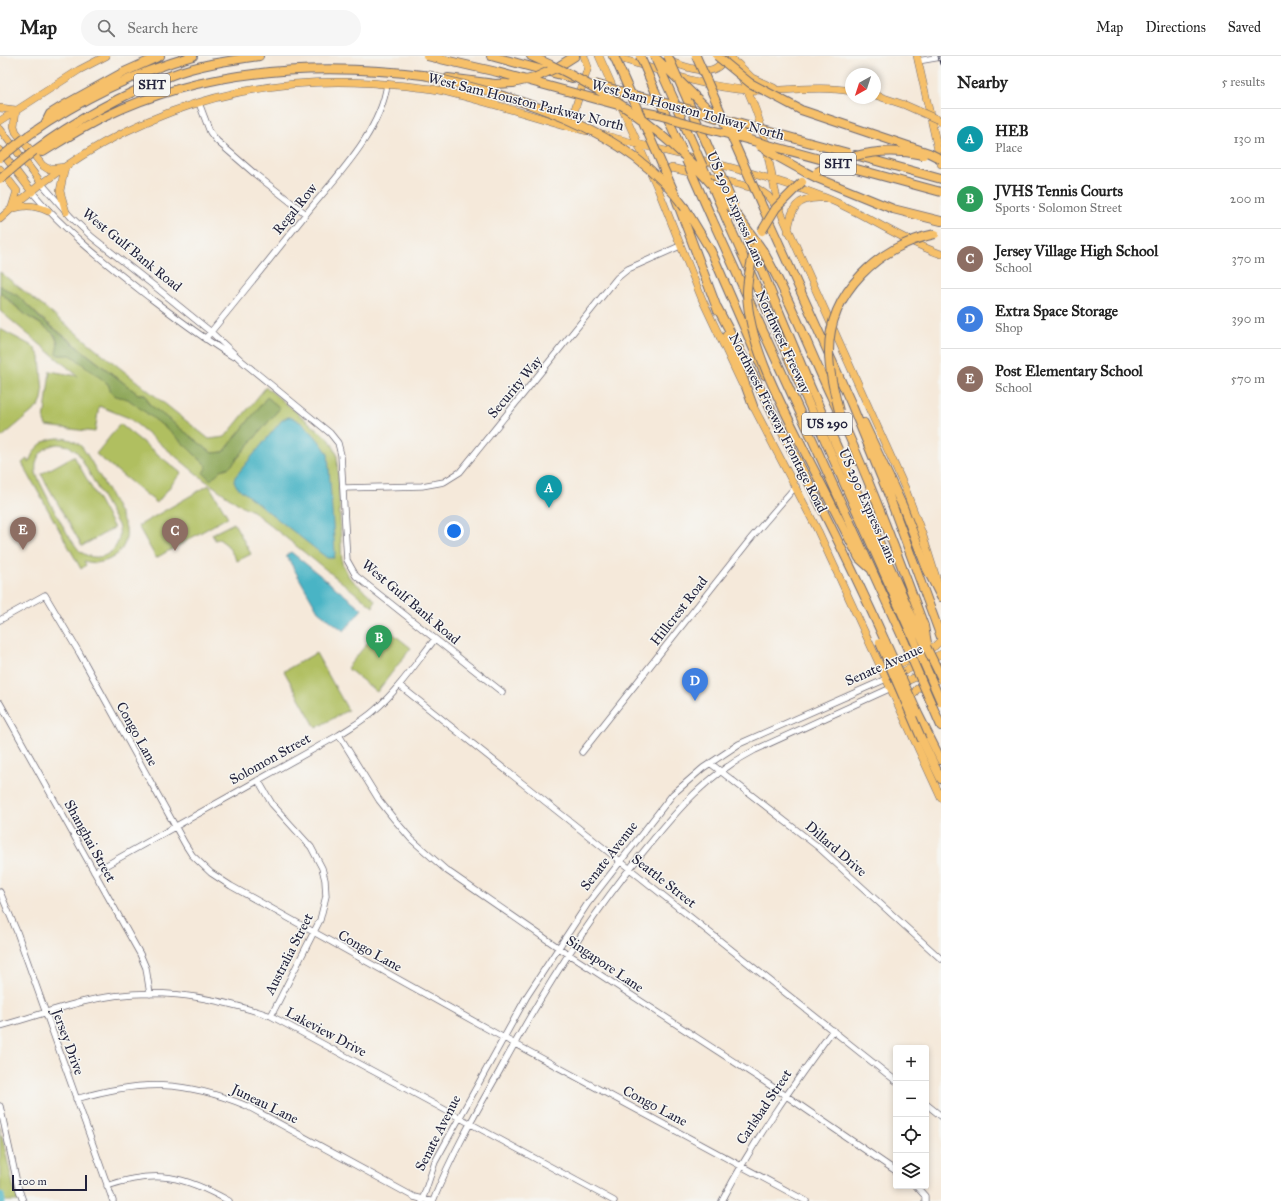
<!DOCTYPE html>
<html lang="en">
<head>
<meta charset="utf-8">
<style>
	:root { --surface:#fff; --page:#f6f6f6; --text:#222; --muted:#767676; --line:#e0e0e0; --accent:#b5179e }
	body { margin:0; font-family:"IM FELL Great Primer",serif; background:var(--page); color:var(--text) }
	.controls { position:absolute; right:12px; bottom:12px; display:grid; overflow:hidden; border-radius:4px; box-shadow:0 2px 6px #0003 }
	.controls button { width:36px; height:36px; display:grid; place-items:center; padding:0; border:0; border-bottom:1px solid var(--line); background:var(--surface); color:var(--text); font:20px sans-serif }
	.compass { position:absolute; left:845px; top:12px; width:36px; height:36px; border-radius:50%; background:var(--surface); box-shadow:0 2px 6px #0003; rotate:219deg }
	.scale { position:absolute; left:12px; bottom:10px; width:75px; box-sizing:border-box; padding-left:4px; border:2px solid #22223b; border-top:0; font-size:11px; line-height:14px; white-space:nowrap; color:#22223b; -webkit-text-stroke:3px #f6f6f2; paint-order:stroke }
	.you { position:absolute; left:454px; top:475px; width:14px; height:14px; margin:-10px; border:3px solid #fff; border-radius:50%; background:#1a73e8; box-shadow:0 0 0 6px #1a73e833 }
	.badge { display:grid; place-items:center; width:26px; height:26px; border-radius:50%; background:var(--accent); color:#fff; font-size:13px; font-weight:700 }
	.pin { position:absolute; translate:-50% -33px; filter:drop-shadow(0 1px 2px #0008) }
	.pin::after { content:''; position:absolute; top:21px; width:14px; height:12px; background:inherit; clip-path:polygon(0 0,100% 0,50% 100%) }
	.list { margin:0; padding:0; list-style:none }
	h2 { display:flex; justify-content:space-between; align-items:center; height:52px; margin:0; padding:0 16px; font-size:17px }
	h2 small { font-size:13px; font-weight:400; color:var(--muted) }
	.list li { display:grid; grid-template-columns:26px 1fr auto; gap:12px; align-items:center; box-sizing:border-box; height:60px; padding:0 16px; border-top:1px solid var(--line) }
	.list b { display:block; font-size:15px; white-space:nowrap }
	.list p { margin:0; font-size:13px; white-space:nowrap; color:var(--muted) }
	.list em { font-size:13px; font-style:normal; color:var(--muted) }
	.icon { flex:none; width:22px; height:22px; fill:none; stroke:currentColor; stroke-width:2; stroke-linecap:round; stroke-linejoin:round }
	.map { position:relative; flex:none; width:941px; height:1145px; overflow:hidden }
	header { display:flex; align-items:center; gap:24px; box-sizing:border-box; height:56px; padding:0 20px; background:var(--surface); border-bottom:1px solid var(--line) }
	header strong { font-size:19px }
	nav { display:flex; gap:22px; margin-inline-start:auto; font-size:14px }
	.search { width:280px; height:36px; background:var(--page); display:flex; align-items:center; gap:10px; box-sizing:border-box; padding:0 14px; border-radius:22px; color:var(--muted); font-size:15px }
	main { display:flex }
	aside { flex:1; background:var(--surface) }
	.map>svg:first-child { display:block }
	.green { fill:#b0bf61; stroke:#69704e; fill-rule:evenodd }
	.forest { fill:#8ca657; stroke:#576449 }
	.water { fill:#48b4c5; stroke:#356b80 }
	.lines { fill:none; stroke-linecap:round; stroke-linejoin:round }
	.river { stroke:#48b4c5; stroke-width:9 }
	.minor-casing { stroke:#6c6873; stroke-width:7 }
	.major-casing { stroke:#6c6873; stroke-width:8 }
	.highway-casing { stroke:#6c6873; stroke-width:10 }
	.minor { stroke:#fff; stroke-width:5.5 }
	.major { stroke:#f6c06b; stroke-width:7 }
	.highway { stroke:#f6c06b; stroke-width:8 }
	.rail-casing { stroke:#22223b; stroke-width:3 }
	.rail { stroke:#f6f6f2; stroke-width:1.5; stroke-dasharray:4.5; stroke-linecap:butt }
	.major-bridge-casing { stroke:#6c6873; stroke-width:8; stroke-linecap:butt }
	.highway-bridge-casing { stroke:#6c6873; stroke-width:10; stroke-linecap:butt }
	.major-bridge { stroke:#f6c06b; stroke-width:7 }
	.highway-bridge { stroke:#f6c06b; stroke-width:8 }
	.labels { text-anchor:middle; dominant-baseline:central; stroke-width:3; stroke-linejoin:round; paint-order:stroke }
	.shield { fill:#f6f6f2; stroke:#626272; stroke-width:1 }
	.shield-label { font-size:13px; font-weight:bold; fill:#22223b }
	.street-label { font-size:14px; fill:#22223b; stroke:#f6f6f2 }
</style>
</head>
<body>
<header>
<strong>Map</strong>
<div class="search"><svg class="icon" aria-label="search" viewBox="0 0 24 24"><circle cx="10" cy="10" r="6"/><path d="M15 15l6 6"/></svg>Search here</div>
<nav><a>Map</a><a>Directions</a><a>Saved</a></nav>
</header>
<main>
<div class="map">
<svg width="941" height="1145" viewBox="0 0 941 1145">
	<rect width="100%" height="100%" fill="#f6f6f2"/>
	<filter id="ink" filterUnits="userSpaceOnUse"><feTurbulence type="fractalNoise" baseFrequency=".025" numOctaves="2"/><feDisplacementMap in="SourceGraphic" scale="8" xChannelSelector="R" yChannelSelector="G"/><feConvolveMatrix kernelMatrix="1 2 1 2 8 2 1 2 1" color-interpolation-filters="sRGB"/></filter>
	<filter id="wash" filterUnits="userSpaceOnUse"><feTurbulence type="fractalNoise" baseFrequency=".012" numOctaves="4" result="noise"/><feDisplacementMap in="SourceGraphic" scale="16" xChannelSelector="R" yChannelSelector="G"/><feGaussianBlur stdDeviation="0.9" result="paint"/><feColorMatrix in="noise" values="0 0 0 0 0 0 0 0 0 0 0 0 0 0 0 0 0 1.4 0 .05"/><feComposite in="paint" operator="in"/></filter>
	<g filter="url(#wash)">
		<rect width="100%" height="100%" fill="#f5e9da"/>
		<path class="green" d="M0,216L209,383L225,381L266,331L330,384L337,398L342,507L349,521L375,544L373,551L251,454L240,449L203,423L129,362L99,350L95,376L46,370L44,365L50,315L78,320L0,255V236C8,244 17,252 26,259C45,273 58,272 59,299L71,298L85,308L108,328L111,336L116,340L128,343L170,375L207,410L221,414L230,411L280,352L267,341L224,396L212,397L149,348L145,338H138L40,261L18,240L0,230Z
			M0,273L34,291L40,301L43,337L42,343L39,350L2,381L0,380Z
			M120,368L181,417L157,447L96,398Z
			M58,382C67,382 74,384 81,390C88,398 124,462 126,472C130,496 106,512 84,505L86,509L81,513L22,407L27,403L29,407C33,392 43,383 58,382ZM58,388L69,390L78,397L118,469C121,478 119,488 112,495C103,503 90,503 81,496C70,487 44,435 37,420C32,404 42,390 58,388Z
			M74,400L114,472L82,490L41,418Z
			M209,429L228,461L156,502L138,470Z
			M234,467L251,498L237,505L227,489L219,483L215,484L212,478Z
			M382,569L411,592L377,636L347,612Z
			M316,597L348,654L316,672L284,615Z
			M0,1071L14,1133L19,1145H0Z"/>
		<path class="forest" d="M0,230L18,240L40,262L138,338H145L149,348L212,397L224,396L267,341L280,352L230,411L221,414L211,424L203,417L207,410L170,375L128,343L116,340L111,336L108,328L71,299H59L56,298L58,287L55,279L38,266L27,260L0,236Z"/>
		<path class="water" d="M288,361C303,363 321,386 328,398L335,497L334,502H327L237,431L234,425L235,421L282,364Z
			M291,496L362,553L344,575L318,555L286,499Z"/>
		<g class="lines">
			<path class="river" d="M0,1140L1,1145"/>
		</g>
	</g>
	<g filter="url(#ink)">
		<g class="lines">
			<g class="minor-casing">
				<path id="minor" d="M918,5L941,1
					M199,47L210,76L217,85L255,118L306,158
					M42,128L71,161L92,181L158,233L211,276L243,306L330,377L338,387L341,399L347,504L356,520L502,636
					M32,136C66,176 104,206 145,238C174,260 201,281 232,300
					M205,283C239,242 272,200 306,158C335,122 381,76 387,28
					M344,432L422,430L444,426L460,416L617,222L628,213L680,190
					M0,564L45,539L80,598L185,788L192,799L211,817L231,830L504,982L806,1145
					M399,629L896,1025
					M0,647L140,898L146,912L150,938
					M339,679L379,744L394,763L411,783L446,814L559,892L785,1039L896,1115
					M582,696L752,481L796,430
					M710,707L817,790L941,903
					M258,724L272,748L311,791L322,812L325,824L326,840L320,864L271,960
					M94,816L339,679C351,671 364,664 375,654C398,634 416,607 435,583
					M0,836L17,876L113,1145
					M0,970C27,963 54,953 82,946C149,929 207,939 271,960L614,1145
					M76,1043C141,1024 184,1024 247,1050L414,1141L430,1145
					M926,1048L941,1060
					M0,1050L18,1131L23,1145
					M107,1130C157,1113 184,1120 229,1145
					M916,1130L925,1140V1145
					M422,1145L435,1106L527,940L588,847L673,738L703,712L739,688L886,623
					M433,1145C451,1100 475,1058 499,1016C540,940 584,869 639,801C676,756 702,722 755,694L891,632
					M722,1145C754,1084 792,1030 833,974"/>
			</g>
			<g class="major-casing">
				<path id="major" d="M599,0L658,133L702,243L742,328
					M612,0C656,13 701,31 748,34C782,36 817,29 851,35
					M731,0C743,24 755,48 762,74C770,102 772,131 782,159L905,432L923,480L940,534
					M917,0L941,108
					M668,5C685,10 718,26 724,0
					M738,8L752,22L774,32
					M0,52L16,54
					M16,54L14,70L16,76L42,109L48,113L65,111L60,135L66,156
					M562,63L568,60L575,53L588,11L584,0
					M0,65L79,14L106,0
					M0,73L42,128
					M603,79C677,99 754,114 826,142C866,158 900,184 941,198
					M0,94L32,136
					M0,113L17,135L12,151
					M661,119L665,115L672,112L758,133L768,140L777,152
					M15,152C27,148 37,150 48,155
					M0,163C102,67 232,18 372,27C393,29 416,30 438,34C488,45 537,62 587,75
					M788,175C791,153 796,141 821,142
					M751,346L818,475L941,742
					M891,607L897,609L935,590L941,584
					M896,619L941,598
					M900,628L941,610
					M908,645L917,633L941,622"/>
			</g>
			<g class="highway-casing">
				<path id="highway" d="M491,0L572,22
					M531,0L551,9
					M556,12L575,0
					M448,22L495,28L513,27
					M655,35L674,76
					M637,40L651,43
					M687,43L706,86
					M674,45L688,77
					M644,56L658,59
					M702,57L717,62
					M45,68L50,58L66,48L122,17L160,0
					M709,73L724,77
					M29,79C79,44 134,17 193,0
					M34,95L43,96C63,84 83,71 104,61C204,12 321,6 431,20
					M34,95C76,64 124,38 172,19C197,9 232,4 259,0
					M855,99L941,123
					M778,101L805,116
					M817,122L893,153L941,165
					M676,143L718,255
					M685,152L711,195L765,319
					M763,152L851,347L889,440L941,581
					M726,162L910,575
					M712,163L905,587
					M744,171L810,330L917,572
					M763,195C790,242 808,291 831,340C866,415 895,492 924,570
					M717,251C775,361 834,471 885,585
					M727,279L753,350
					M864,367L903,451L927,513L941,541
					M807,400L859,502L870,512
					M932,649L941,670
					M917,656L941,704
					M922,684L941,723"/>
			</g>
			<use href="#minor" class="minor"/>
			<use href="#major" class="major"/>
			<use href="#highway" class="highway"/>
			<g class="rail-casing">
				<path id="rail" d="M939,0L941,8"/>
			</g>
			<use href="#rail" class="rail"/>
			<g class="major-bridge-casing">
				<path id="major-bridge" d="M875,39L905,49L941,65"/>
			</g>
			<g class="highway-bridge-casing">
				<path id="highway-bridge" d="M427,0L497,16L618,49
					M614,0L674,136
					M640,0L655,35
					M654,0L704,49L747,81
					M668,0L687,43
					M696,0L763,152
					M717,0L750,27L801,54L929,97L941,103
					M656,4L674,44
					M551,9C645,54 704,109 763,195
					M424,19C517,42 626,69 685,152
					M513,27L534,22L556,12
					M595,28L634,39
					M651,43L702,57
					M658,59L709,73
					M726,64L848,97
					M674,76L682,94
					M688,77L707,120
					M724,77L941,136
					M706,86L734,150
					M760,90L778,101
					M0,102L29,79
					M686,104L712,163
					M805,116L817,122
					M817,116C850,97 886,91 923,99
					M0,123L34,95
					M713,132L726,162
					M762,175L776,152L802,126
					M755,192C751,207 747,222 747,237C749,292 783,351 807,400
					M839,355C834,335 829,316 829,295C829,236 880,189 935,178
					M924,570L927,587
					M917,572L941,621
					M910,575L941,646
					M885,585L917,656
					M880,587L922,684
					M905,587L932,649"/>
			</g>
			<use href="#major-bridge" class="major-bridge"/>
			<use href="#highway-bridge" class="highway-bridge"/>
		</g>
	</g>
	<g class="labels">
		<g class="shield">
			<rect x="134" y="18" width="36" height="22" rx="3"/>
			<rect x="820" y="97" width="36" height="22" rx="3"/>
			<rect x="802" y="357" width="50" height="22" rx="3"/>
		</g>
		<g class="shield-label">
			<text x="152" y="29">SHT</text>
			<text x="838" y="108">SHT</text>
			<text x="827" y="368">US 290</text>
		</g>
		<g class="street-label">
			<text transform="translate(526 46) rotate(14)">West Sam Houston Parkway North</text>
			<text transform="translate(688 54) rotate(15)">West Sam Houston Tollway North</text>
			<text transform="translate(295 153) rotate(-51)">Regal Row</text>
			<text transform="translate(736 153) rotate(66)">US 290 Express Lane</text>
			<text transform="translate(132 194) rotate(39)">West Gulf Bank Road</text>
			<text transform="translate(783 286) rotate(65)">Northwest Freeway</text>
			<text transform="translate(515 331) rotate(-50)">Security Way</text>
			<text transform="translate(778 367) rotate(63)">Northwest Freeway Frontage Road</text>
			<text transform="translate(868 450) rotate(66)">US 290 Express Lane</text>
			<text transform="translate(411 546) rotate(40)">West Gulf Bank Road</text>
			<text transform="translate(679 555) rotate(-52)">Hillcrest Road</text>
			<text transform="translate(884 609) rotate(-24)">Senate Avenue</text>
			<text transform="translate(137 678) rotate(61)">Congo Lane</text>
			<text transform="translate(270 703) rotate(-29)">Solomon Street</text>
			<text transform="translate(90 785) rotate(61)">Shanghai Street</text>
			<text transform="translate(836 793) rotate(41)">Dillard Drive</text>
			<text transform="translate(609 800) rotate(-52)">Senate Avenue</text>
			<text transform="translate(664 825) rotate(38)">Seattle Street</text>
			<text transform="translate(370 895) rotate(29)">Congo Lane</text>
			<text transform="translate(289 898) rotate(-63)">Australia Street</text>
			<text transform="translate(605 908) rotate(34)">Singapore Lane</text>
			<text transform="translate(326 976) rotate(28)">Lakeview Drive</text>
			<text transform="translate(68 986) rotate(70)">Jersey Drive</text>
			<text transform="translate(265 1048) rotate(26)">Juneau Lane</text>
			<text transform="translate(655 1050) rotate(28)">Congo Lane</text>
			<text transform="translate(764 1051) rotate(-56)">Carlsbad Street</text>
			<text transform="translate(438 1077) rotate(-63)">Senate Avenue</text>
		</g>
	</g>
</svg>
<div class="controls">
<button>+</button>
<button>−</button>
<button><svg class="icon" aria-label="locate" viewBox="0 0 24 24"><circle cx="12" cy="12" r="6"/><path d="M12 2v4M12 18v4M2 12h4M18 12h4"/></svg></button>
<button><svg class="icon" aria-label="layers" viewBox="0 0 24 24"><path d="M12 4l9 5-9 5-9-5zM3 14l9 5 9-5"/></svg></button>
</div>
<svg class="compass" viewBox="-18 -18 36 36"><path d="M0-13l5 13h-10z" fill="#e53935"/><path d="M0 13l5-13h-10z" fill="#767676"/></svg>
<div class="scale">100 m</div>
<div class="you"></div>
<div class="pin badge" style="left:549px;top:452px;background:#0f9aa8">A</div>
<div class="pin badge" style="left:379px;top:602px;background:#2e9e5b">B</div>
<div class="pin badge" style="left:175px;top:495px;background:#8d6e63">C</div>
<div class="pin badge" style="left:695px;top:645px;background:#3f7fe0">D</div>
<div class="pin badge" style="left:23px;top:494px;background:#8d6e63">E</div>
</div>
<aside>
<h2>Nearby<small>5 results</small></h2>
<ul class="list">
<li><span class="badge" style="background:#0f9aa8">A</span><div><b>HEB</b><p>Place</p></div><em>130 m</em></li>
<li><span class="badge" style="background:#2e9e5b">B</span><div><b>JVHS Tennis Courts</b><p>Sports · Solomon Street</p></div><em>200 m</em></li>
<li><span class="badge" style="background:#8d6e63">C</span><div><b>Jersey Village High School</b><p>School</p></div><em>370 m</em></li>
<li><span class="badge" style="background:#3f7fe0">D</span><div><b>Extra Space Storage</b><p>Shop</p></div><em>390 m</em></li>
<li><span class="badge" style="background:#8d6e63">E</span><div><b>Post Elementary School</b><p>School</p></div><em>570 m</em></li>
</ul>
</aside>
</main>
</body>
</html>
